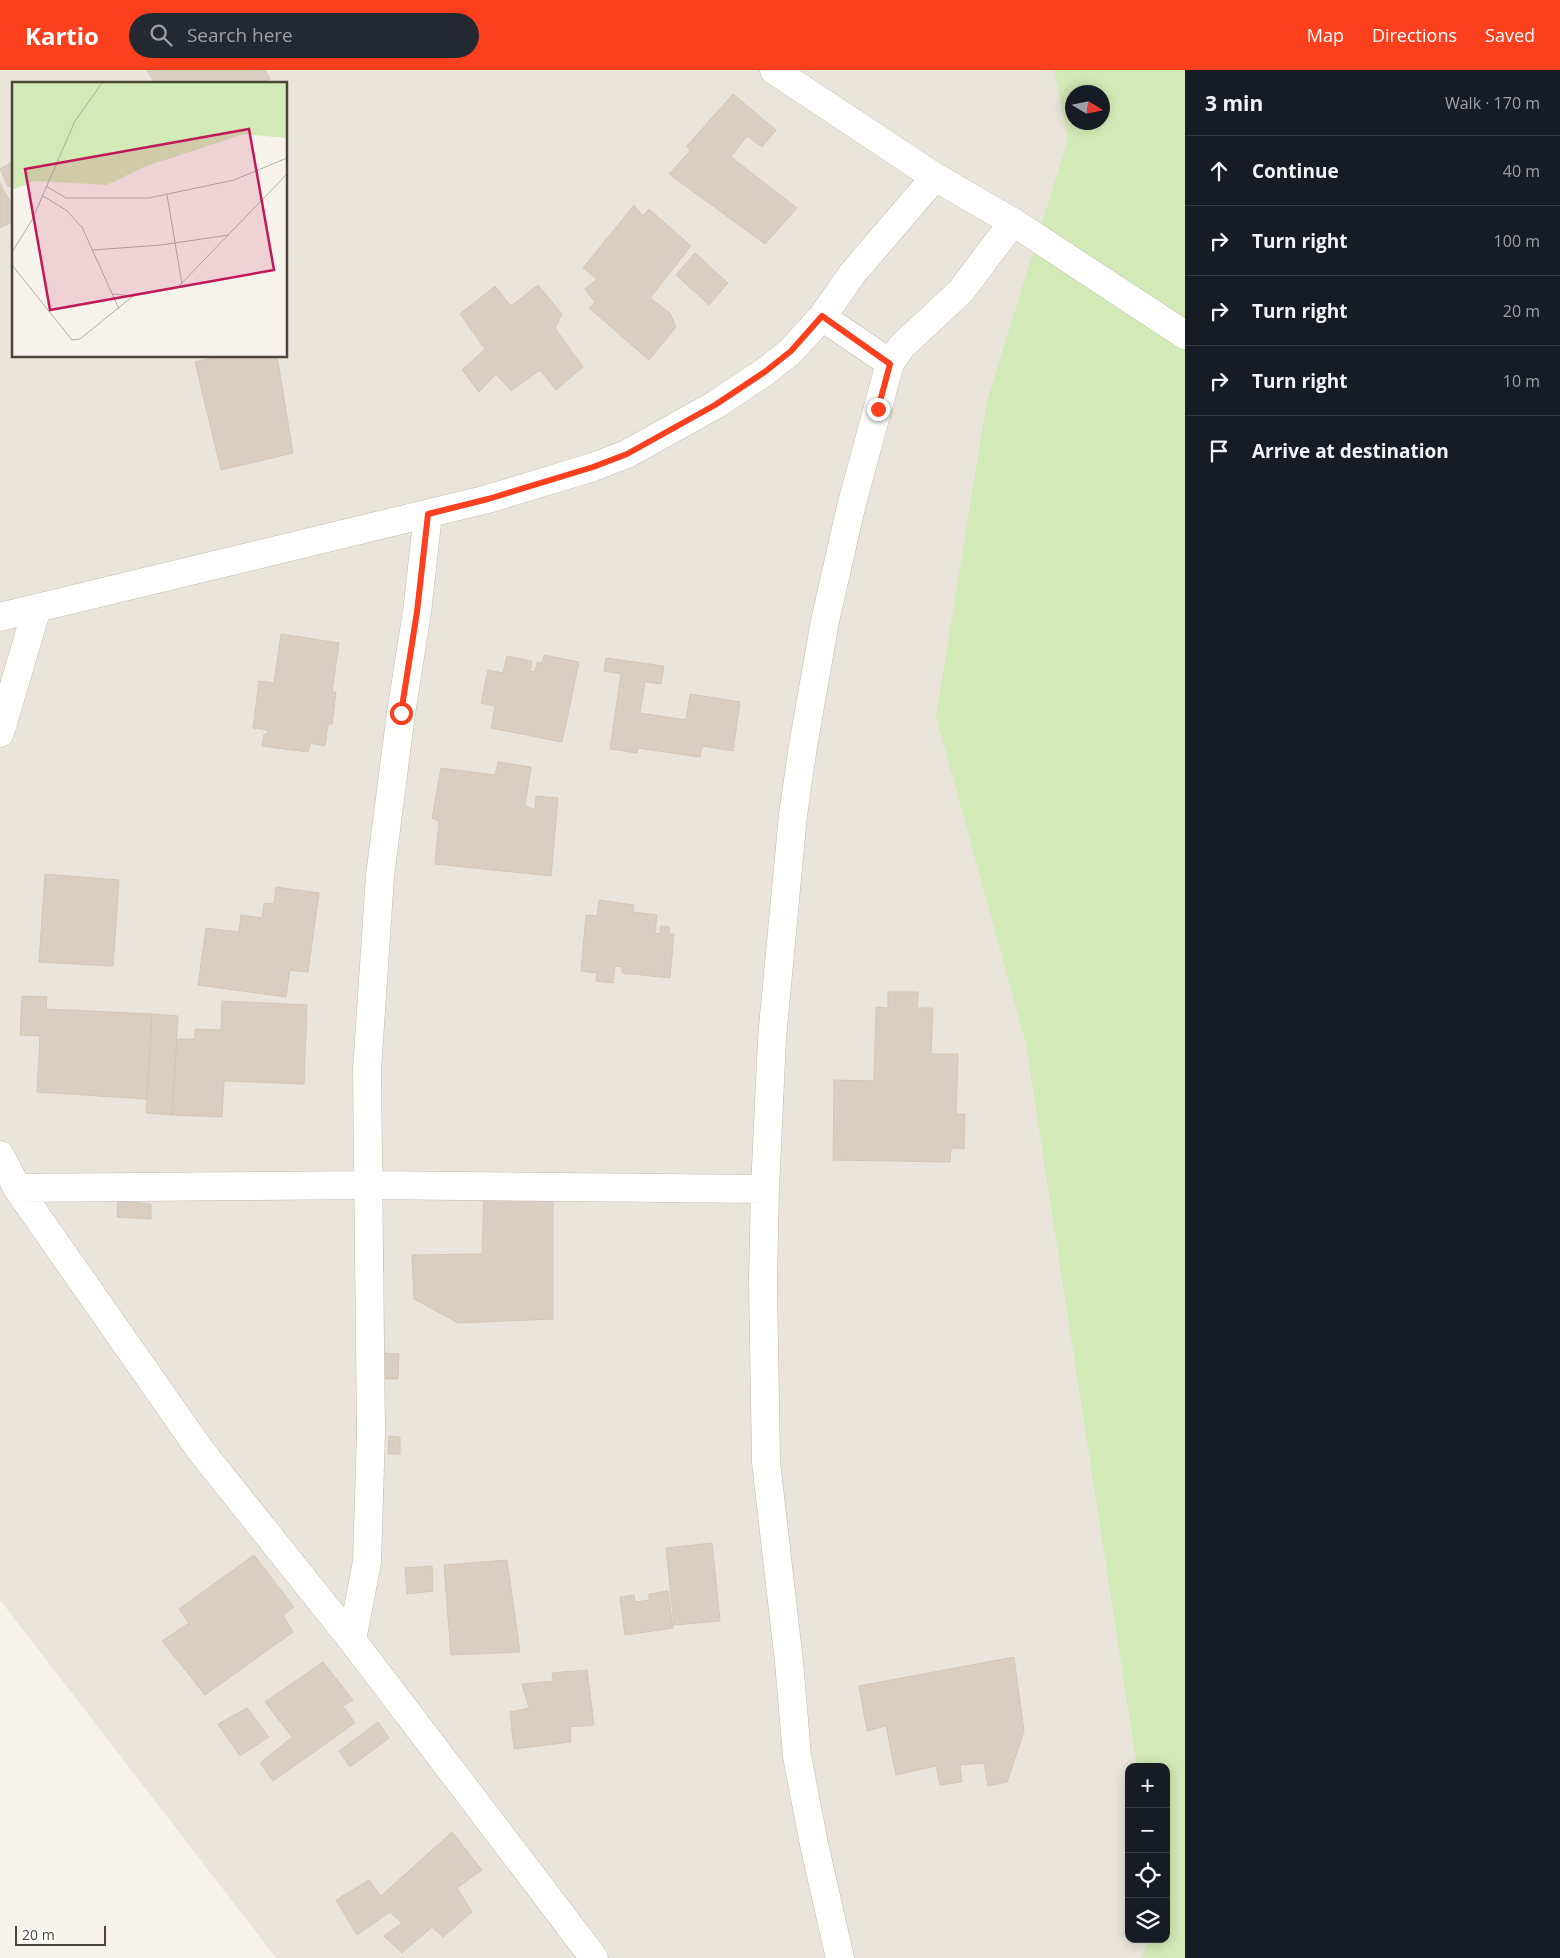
<!DOCTYPE html>
<html lang="en">
<head>
<meta charset="utf-8">
<style>
	:root { --surface:#171b24; --page:#242831; --text:#f1f3f6; --muted:#9ea1a6; --line:#363941; --accent:#fc3f1d }
	body { margin:0; font-family:"Open Sans",sans-serif; background:var(--page); color:var(--text) }
	.controls { position:absolute; right:15px; bottom:15px; display:grid; overflow:hidden; border-radius:10px; box-shadow:0 2px 12px #0003 }
	.controls button { width:45px; height:45px; display:grid; place-items:center; padding:0; border:0; border-bottom:1px solid var(--line); background:var(--surface); color:var(--text); font:25px sans-serif }
	.compass { position:absolute; left:1065px; top:15px; width:45px; height:45px; border-radius:50%; background:var(--surface); box-shadow:0 2px 12px #0003; rotate:100deg }
	.scale { position:absolute; left:15px; bottom:12px; width:91px; box-sizing:border-box; padding-left:5px; border:2px solid #4b4439; border-top:0; font-size:14px; line-height:18px; white-space:nowrap; color:#4b4439; -webkit-text-stroke:4px #fff; paint-order:stroke }
	.stop { position:absolute; width:15px; height:15px; margin:-11px; border:4px solid #fc3f1d; border-radius:50%; background:#fff }
	.stop.end { background:#fc3f1d; border-color:#fff; box-shadow:0 1px 5px #0008 }
	.list { margin:0; padding:0; list-style:none }
	h2 { display:flex; justify-content:space-between; align-items:center; height:65px; margin:0; padding:0 20px; font-size:21px }
	h2 small { font-size:16px; font-weight:400; color:var(--muted) }
	.list li { display:grid; grid-template-columns:32px 1fr auto; gap:15px; align-items:center; box-sizing:border-box; height:70px; padding:0 20px; border-top:1px solid var(--line) }
	.list b { display:block; font-size:19px; white-space:nowrap }
	.list em { font-size:16px; font-style:normal; color:var(--muted) }
	.icon { flex:none; width:28px; height:28px; fill:none; stroke:currentColor; stroke-width:2; stroke-linecap:round; stroke-linejoin:round }
	.map { position:relative; flex:none; width:1185px; height:1888px; overflow:hidden }
	header { display:flex; align-items:center; gap:30px; box-sizing:border-box; height:70px; padding:0 25px; background:var(--accent); color:#fff }
	header strong { font-size:24px }
	nav { display:flex; gap:28px; margin-inline-start:auto; font-size:18px }
	.search { width:350px; height:45px; background:var(--page); display:flex; align-items:center; gap:12px; box-sizing:border-box; padding:0 18px; border-radius:28px; color:var(--muted); font-size:19px }
	main { display:flex }
	aside { flex:1; background:var(--surface) }
	.map>svg:first-child { display:block }
	.residential { fill:#eae5da; fill-rule:evenodd }
	.green { fill:#d2eab5; fill-rule:evenodd }
	.building { fill:#d8cfc1; stroke:#d3c7b4 }
	.lines { fill:none; stroke-linecap:round; stroke-linejoin:round }
	.street-casing { stroke:#c2bbae; stroke-width:29 }
	.street { stroke:#fff; stroke-width:28 }
	.route { stroke:#fc3f1d; stroke-width:6 }
	.inset-road { fill:none; stroke:#b2ada4; stroke-width:1 }
	.view { fill:#c2185b; fill-opacity:0.15; stroke:#c2185b; stroke-width:2.5 }
	.inset-edge { fill:none; stroke:#4b4439; stroke-width:2.5 }
</style>
</head>
<body>
<header>
<strong>Kartio</strong>
<div class="search"><svg class="icon" aria-label="search" viewBox="0 0 24 24"><circle cx="10" cy="10" r="6"/><path d="M15 15l6 6"/></svg>Search here</div>
<nav><a>Map</a><a>Directions</a><a>Saved</a></nav>
</header>
<main>
<div class="map">
<svg width="1185" height="1888" viewBox="0 0 1185 1888">
	<rect width="100%" height="100%" fill="#f6f3ec"/>
	<path class="residential" d="M0,0H1185V1888H276L0,1530ZM14,14H286V286H14ZM1072,22H1102V52H1072ZM1129,1697H1166V1869H1129Z"/>
	<path class="green" d="M1054,0H1185V1888H1142L1148,1869H1166V1697H1137L1026,974L936,646L987,331L1068,69ZM1072,22H1102V52H1072Z"/>
	<path class="building" d="M147,0H265L270,9L262,14H155Z
		M733,24L776,60L762,77L747,66L731,87L797,138L765,174L669,104L690,81L687,76Z
		M10,93L14,100V114L8,117L0,99Z
		M0,113L14,139V151L0,158Z
		M634,135L643,146L649,139L691,176L650,228L670,243L676,257L649,290L589,238L595,232L585,219L597,209L583,198Z
		M695,183L728,213L709,235L676,205Z
		M538,215L562,244L555,258L583,297L556,320L540,300L511,321L496,304L479,322L462,300L485,279L460,244L495,216L511,236Z
		M219,286H277L293,383L221,400L195,292Z
		M281,564L339,573L332,622H336L332,654H328L325,676L310,673L308,682L262,676L264,664H267L268,660L253,658L259,611L274,613Z
		M544,585L579,592L562,672L491,658L495,636L481,633L488,600L503,603L507,586L532,591L530,601L535,602L537,592L542,593Z
		M606,588L664,596L661,614L645,612L640,643L686,650L690,624L740,632L733,681L702,676L700,687L638,678L637,683L610,679L621,604L604,601Z
		M498,692L531,697L525,736L535,740L536,726L558,728L551,806L435,794L439,751L432,748L441,698L495,705Z
		M45,804L119,810L113,896L39,892Z
		M276,817L319,823L308,902L290,900L286,927L198,915L206,858L239,862L241,845L262,848L264,833L274,834Z
		M599,830L634,835L633,842L657,845L655,863L660,864L661,856L670,857L669,864H674L670,908L622,903V897L615,896L613,913L596,911L597,903L581,901L586,845L597,846Z
		M888,922H918L917,938H933L931,984H958L956,1044H965L964,1079L951,1078L950,1092L833,1090L834,1010L874,1011L876,937L888,938Z
		M22,926L47,927L46,939L152,944L147,1029L37,1022L40,966L20,965Z
		M222,931L307,935L304,1014L224,1011L222,1047L172,1045L177,969H195V959L221,960Z
		M152,944L178,946L172,1045L146,1043Z
		M484,1124L553,1127V1249L458,1253L414,1229L412,1185L482,1184Z
		M118,1131L151,1134V1149L117,1147Z
		M384,1283L399,1284L398,1309H384Z
		M389,1366L400,1367V1384H388Z
		M712,1473L720,1551L674,1555L666,1478Z
		M254,1485L294,1537L283,1545L293,1562L205,1625L162,1571L189,1553L179,1539Z
		M507,1490L520,1582L451,1585L444,1495Z
		M432,1496L433,1521L407,1524L405,1498Z
		M668,1521L673,1558L625,1565L620,1527L634,1525L635,1532L649,1530V1524Z
		M1014,1587L1024,1661L1007,1712L988,1716L984,1693L960,1695L962,1712L940,1715L936,1696L896,1705L886,1656L867,1661L859,1616Z
		M323,1592L353,1630L343,1636L355,1653L273,1711L260,1693L292,1667L265,1632Z
		M587,1600L594,1655L570,1657L571,1672L514,1679L510,1642L529,1638L522,1614L553,1611L552,1603Z
		M247,1638L269,1667L240,1686L218,1654Z
		M378,1652L389,1668L350,1697L339,1681Z
		M452,1762L482,1800L457,1818L472,1842L443,1867L432,1857L402,1883L384,1866L402,1853L390,1842L357,1865L336,1830L369,1810L381,1826Z"/>
	<g class="lines">
		<g class="street-casing">
			<path id="street" d="M774,0L935,107L1013,152L1185,265
				M822,247L890,293
				M0,547L488,429L593,397L627,384L715,335L766,301L791,281L822,247L852,204L935,107
				M0,663L37,538
				M0,1085L17,1118L201,1381L352,1570L594,1888
				M17,1118L369,1115L765,1119
				M352,1570L367,1492L371,1362L367,1000L380,806L401,643L417,542L428,444
				M840,1888L814,1774L797,1686L789,1592L766,1392L763,1212L765,1119L772,968L793,745L803,676L825,551L851,437L890,293L902,276L961,221L1013,152"/>
		</g>
		<use href="#street" class="street"/>
	</g>
	<g class="lines">
		<path class="route" d="M401,643L417,542L428,444L488,429L593,397L627,384L715,335L766,301L791,281L822,246L890,294L878,339"/>
	</g>
	<g transform="translate(12 12)">
		<rect width="275" height="275" fill="#f6f3ec"/>
		<path d="M0,1H275V56L232,52L132,85L95,103L23,99L0,108Z" fill="#d2eab5"/>
		<path class="inset-road" d="M34,104L54,116H137L222,98L275,76M155,113L170,202M31,114L54,128L70,145L107,227M81,168L149,163L217,153M0,170L20,138L63,39L90,1M0,183L60,258L68,257L121,214M101,212L121,214L165,206L275,92"/>
		<path class="view" d="M237,47L262,188L38,228L13,87Z"/>
		<rect width="275" height="275" class="inset-edge"/>
	</g>
</svg>
<div class="controls">
<button>+</button>
<button>−</button>
<button><svg class="icon" aria-label="locate" viewBox="0 0 24 24"><circle cx="12" cy="12" r="6"/><path d="M12 2v4M12 18v4M2 12h4M18 12h4"/></svg></button>
<button><svg class="icon" aria-label="layers" viewBox="0 0 24 24"><path d="M12 4l9 5-9 5-9-5zM3 14l9 5 9-5"/></svg></button>
</div>
<svg class="compass" viewBox="-18 -18 36 36"><path d="M0-13l5 13h-10z" fill="#e53935"/><path d="M0 13l5-13h-10z" fill="#9ea1a6"/></svg>
<div class="scale">20 m</div>
<div class="stop" style="left:401px;top:643px"></div>
<div class="stop end" style="left:878px;top:339px"></div>
</div>
<aside>
<h2>3 min<small>Walk · 170 m</small></h2>
<ul class="list">
<li><svg class="icon" aria-label="ahead" viewBox="0 0 24 24"><path d="M12 20V5M6 11l6-6 6 6"/></svg><div><b>Continue</b></div><em>40 m</em></li>
<li><svg class="icon" aria-label="right" viewBox="0 0 24 24"><path d="M7 20v-9h11M14 6l5 5-5 5"/></svg><div><b>Turn right</b></div><em>100 m</em></li>
<li><svg class="icon" aria-label="right" viewBox="0 0 24 24"><path d="M7 20v-9h11M14 6l5 5-5 5"/></svg><div><b>Turn right</b></div><em>20 m</em></li>
<li><svg class="icon" aria-label="right" viewBox="0 0 24 24"><path d="M7 20v-9h11M14 6l5 5-5 5"/></svg><div><b>Turn right</b></div><em>10 m</em></li>
<li><svg class="icon" aria-label="arrive" viewBox="0 0 24 24"><path d="M6 21V4h12l-3 4 3 4H6"/></svg><div><b>Arrive at destination</b></div></li>
</ul>
</aside>
</main>
</body>
</html>
